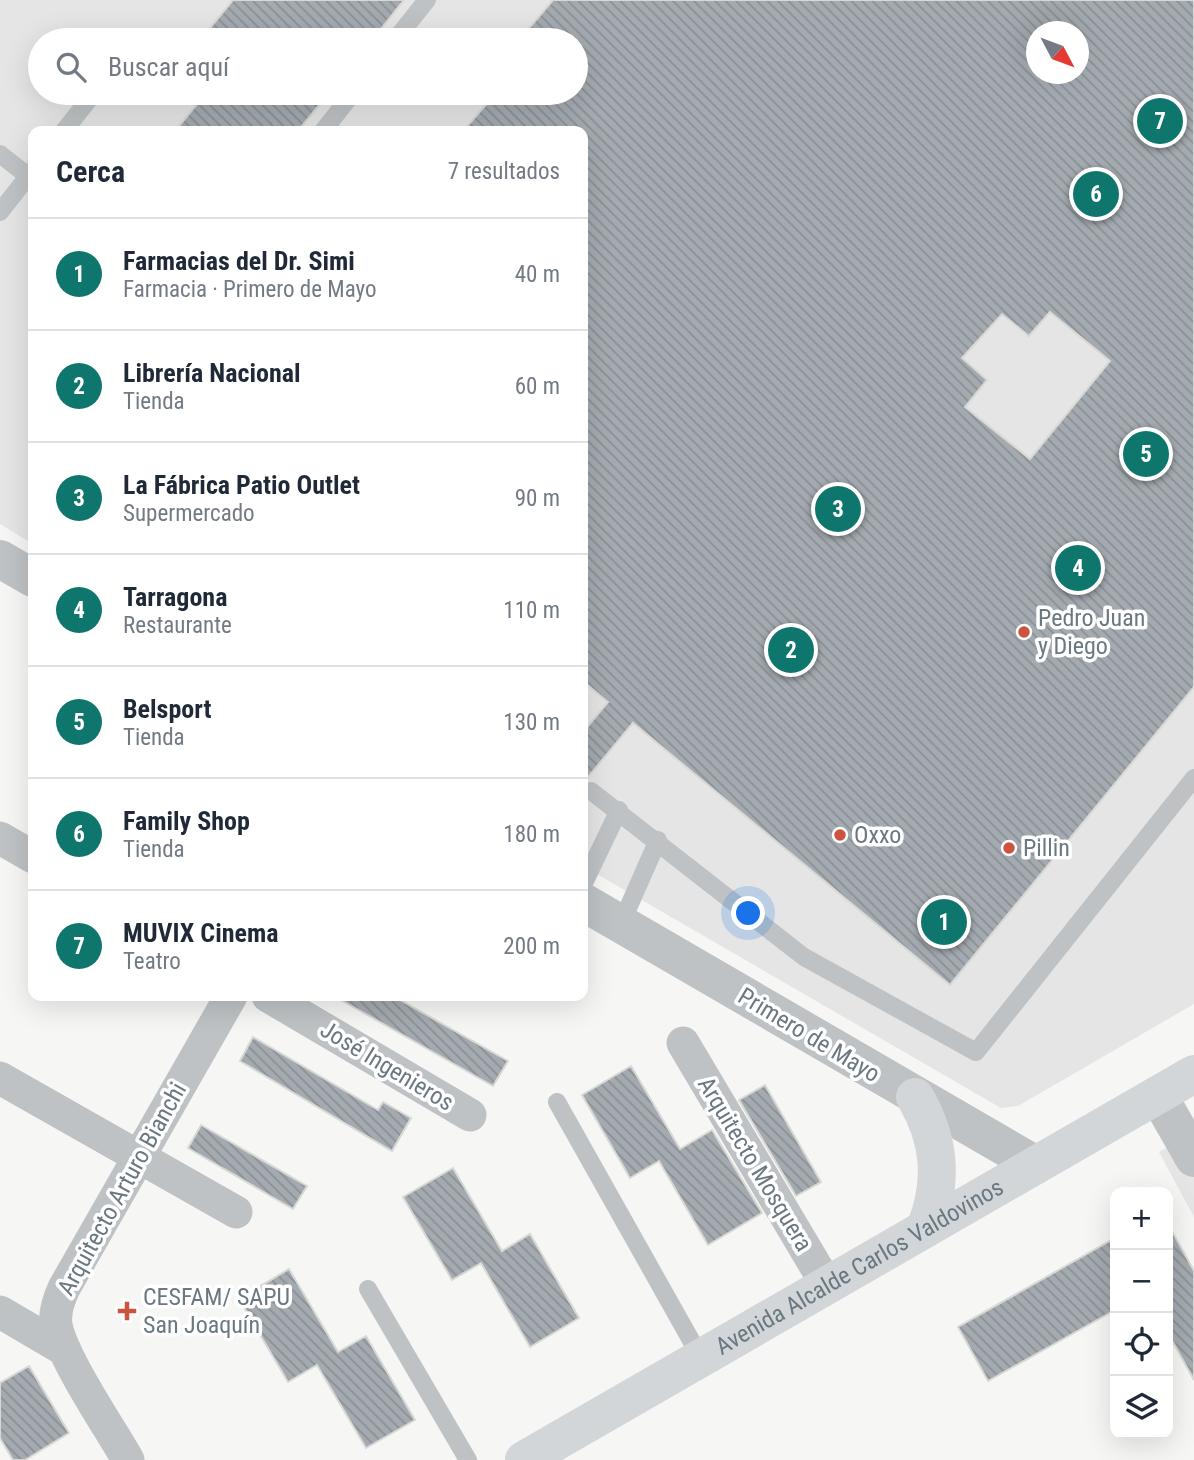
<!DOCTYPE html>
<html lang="es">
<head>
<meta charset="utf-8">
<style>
	:root { --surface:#fff; --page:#f6f6f7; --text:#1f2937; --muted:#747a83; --line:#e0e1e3; --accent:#0f766e }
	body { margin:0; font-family:"Roboto Condensed",sans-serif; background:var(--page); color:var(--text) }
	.controls { position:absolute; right:21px; bottom:21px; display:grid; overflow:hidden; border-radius:14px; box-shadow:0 7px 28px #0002 }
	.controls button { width:63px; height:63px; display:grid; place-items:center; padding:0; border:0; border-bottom:2px solid var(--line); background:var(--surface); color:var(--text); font:35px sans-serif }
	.compass { position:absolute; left:1026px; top:21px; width:63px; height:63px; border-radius:50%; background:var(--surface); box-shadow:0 7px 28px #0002; rotate:131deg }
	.you { position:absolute; left:749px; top:914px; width:24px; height:24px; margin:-18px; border:5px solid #fff; border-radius:50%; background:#1a73e8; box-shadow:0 0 0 10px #1a73e833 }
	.badge { display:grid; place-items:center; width:46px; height:46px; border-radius:50%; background:var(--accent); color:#fff; font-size:23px; font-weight:700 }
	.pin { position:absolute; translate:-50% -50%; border:4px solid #fff; box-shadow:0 2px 7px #0006 }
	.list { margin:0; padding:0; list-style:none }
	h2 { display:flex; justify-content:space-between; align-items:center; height:91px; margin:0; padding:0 28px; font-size:30px }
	h2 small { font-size:23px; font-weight:400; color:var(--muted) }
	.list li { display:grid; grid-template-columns:46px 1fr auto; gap:21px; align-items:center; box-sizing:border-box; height:112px; padding:0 28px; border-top:2px solid var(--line) }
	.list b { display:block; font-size:26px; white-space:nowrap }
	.list p { margin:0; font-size:23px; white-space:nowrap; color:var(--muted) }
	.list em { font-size:23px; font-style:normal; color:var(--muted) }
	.icon { flex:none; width:38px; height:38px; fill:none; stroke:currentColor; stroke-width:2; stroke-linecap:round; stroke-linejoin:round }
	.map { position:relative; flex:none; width:1194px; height:1460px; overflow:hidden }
	.search { position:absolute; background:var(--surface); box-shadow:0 7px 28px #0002; left:28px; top:28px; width:560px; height:77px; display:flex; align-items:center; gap:18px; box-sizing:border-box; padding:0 24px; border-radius:38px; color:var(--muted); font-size:26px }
	.panel { position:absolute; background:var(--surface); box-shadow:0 7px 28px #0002; left:28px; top:126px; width:560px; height:875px; border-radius:14px }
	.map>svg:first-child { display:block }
	.built { fill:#e4e5e4; fill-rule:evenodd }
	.building { fill:url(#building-back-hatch); stroke:#d8d8d6; stroke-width:2; fill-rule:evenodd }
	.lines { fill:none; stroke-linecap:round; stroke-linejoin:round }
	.service { stroke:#bec2c5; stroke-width:18 }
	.minor { stroke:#bec2c5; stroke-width:33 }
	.tertiary { stroke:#bec2c5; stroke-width:38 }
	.primary { stroke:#d2d6d9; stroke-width:38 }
	.poi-dot { fill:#cc533e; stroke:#fff; stroke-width:2.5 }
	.labels { text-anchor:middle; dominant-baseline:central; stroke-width:7; stroke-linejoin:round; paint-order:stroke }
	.poi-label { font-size:24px; fill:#697881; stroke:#fff; text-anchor:start }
	.street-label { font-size:24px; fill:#697881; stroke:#fff }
</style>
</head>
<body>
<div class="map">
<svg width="1194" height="1460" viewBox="0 0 1194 1460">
	<defs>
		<pattern id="building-back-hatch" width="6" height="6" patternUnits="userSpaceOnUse" patternTransform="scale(1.75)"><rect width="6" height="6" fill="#a4abb0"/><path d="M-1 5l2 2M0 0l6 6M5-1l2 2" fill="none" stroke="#8a9095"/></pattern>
	</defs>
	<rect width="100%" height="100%" fill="#f6f6f4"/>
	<path class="built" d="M0,0H1194V1004L1018,1106L1001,1108L583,866V131H33V544L0,524ZM1036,32H1078V74H1036ZM40,40H576V93H40Z
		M1194,1132V1217L1159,1152Z"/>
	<path class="building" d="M233,0H404L372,40H200Z
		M553,0H1194V687L950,985L633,723L583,783V732L608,702L583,681V131H463L496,93H576V40H519ZM1037,32H1079V74H1037ZM1050,312L1110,361L1030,459L965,407L987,380L962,358L1002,314L1029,336Z
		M206,93H329L298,131H175Z
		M334,996H393L508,1061L493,1086Z
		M253,1037L378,1110L383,1102L411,1118L392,1151L240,1061Z
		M631,1066L680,1149L712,1130L762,1213L708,1245L659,1161L630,1178L582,1095Z
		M765,1085L821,1182L796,1196L739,1100Z
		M201,1125L307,1186L293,1209L188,1148Z
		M453,1168L502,1251L530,1234L579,1318L530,1347L481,1263L452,1280L403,1197Z
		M1168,1224L1194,1271V1380L1168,1333Z
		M1115,1238V1310L988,1381L958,1327Z
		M289,1269L338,1352L366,1336L415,1420L366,1448L317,1365L288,1382L239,1299Z
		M29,1366L69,1433L25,1460H13L0,1438V1383Z"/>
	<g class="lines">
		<path class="service" d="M395,40L427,0
			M64,131L94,93
			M323,131L353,93
			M0,154L28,176
			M0,212L33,170
			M591,791L804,957L976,1052L1194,778
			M583,885L619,810
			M621,924L658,840
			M557,1102L701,1358
			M368,1289L468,1460"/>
		<path class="minor" d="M0,838L33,857
			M268,996L470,1115
			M683,1043L827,1285
			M0,1078L236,1212
			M0,1312L65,1350
			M128,1460C110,1428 62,1358 56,1325C54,1312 59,1299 64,1288L231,996"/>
		<path class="tertiary" d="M0,559L33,578
			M583,902L1036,1165
			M1158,1095L1194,1158"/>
		<g class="primary">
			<path d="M915,1097C941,1141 943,1183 925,1229"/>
			<path id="s1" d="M524,1460L1194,1074"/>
		</g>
	</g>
	<g class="poi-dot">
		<circle cx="1024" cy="632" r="7"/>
		<circle cx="840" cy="835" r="7"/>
		<circle cx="1009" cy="848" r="7"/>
		<path d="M123.5 1300.5h7v7h7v7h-7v7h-7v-7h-7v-7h7z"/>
	</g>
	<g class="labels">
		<g class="poi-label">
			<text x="1038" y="618">Pedro Juan<tspan x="1038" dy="28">y Diego</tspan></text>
			<text x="854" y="835">Oxxo</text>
			<text x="1023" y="848">Pillin</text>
			<text x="143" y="1297">CESFAM/ SAPU<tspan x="143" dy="28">San Joaquín</tspan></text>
		</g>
		<g class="street-label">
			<text transform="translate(809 1035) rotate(31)">Primero de Mayo</text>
			<text transform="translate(387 1066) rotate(31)">José Ingenieros</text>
			<text transform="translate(755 1164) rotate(59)">Arquitecto Mosquera</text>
			<text transform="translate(122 1189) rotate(-61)">Arquitecto Arturo Bianchi</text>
			<text stroke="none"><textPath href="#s1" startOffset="387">Avenida Alcalde Carlos Valdovinos</textPath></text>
		</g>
	</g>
</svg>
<div class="controls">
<button>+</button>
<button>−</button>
<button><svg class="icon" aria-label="locate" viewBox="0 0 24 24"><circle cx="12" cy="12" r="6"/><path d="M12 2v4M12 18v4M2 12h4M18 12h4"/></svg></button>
<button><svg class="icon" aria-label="layers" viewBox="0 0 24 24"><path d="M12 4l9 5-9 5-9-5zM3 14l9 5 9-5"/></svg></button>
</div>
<svg class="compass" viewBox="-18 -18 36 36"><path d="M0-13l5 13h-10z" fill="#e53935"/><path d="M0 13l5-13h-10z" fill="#747a83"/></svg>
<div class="you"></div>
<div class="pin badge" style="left:944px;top:922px">1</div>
<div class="pin badge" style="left:791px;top:650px">2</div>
<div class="pin badge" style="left:838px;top:509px">3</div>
<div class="pin badge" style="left:1078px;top:568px">4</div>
<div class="pin badge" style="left:1146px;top:454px">5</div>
<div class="pin badge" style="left:1096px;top:194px">6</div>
<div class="pin badge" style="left:1160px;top:121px">7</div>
<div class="search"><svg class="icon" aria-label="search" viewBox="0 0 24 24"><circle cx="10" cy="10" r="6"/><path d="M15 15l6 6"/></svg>Buscar aquí</div>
<section class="panel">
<h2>Cerca<small>7 resultados</small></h2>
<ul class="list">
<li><span class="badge">1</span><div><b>Farmacias del Dr. Simi</b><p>Farmacia · Primero de Mayo</p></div><em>40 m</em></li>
<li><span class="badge">2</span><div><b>Librería Nacional</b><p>Tienda</p></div><em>60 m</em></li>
<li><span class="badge">3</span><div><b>La Fábrica Patio Outlet</b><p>Supermercado</p></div><em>90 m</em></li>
<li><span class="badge">4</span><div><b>Tarragona</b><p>Restaurante</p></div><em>110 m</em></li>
<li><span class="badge">5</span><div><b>Belsport</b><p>Tienda</p></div><em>130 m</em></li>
<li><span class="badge">6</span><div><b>Family Shop</b><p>Tienda</p></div><em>180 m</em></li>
<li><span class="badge">7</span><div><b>MUVIX Cinema</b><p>Teatro</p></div><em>200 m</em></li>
</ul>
</section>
</div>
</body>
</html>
